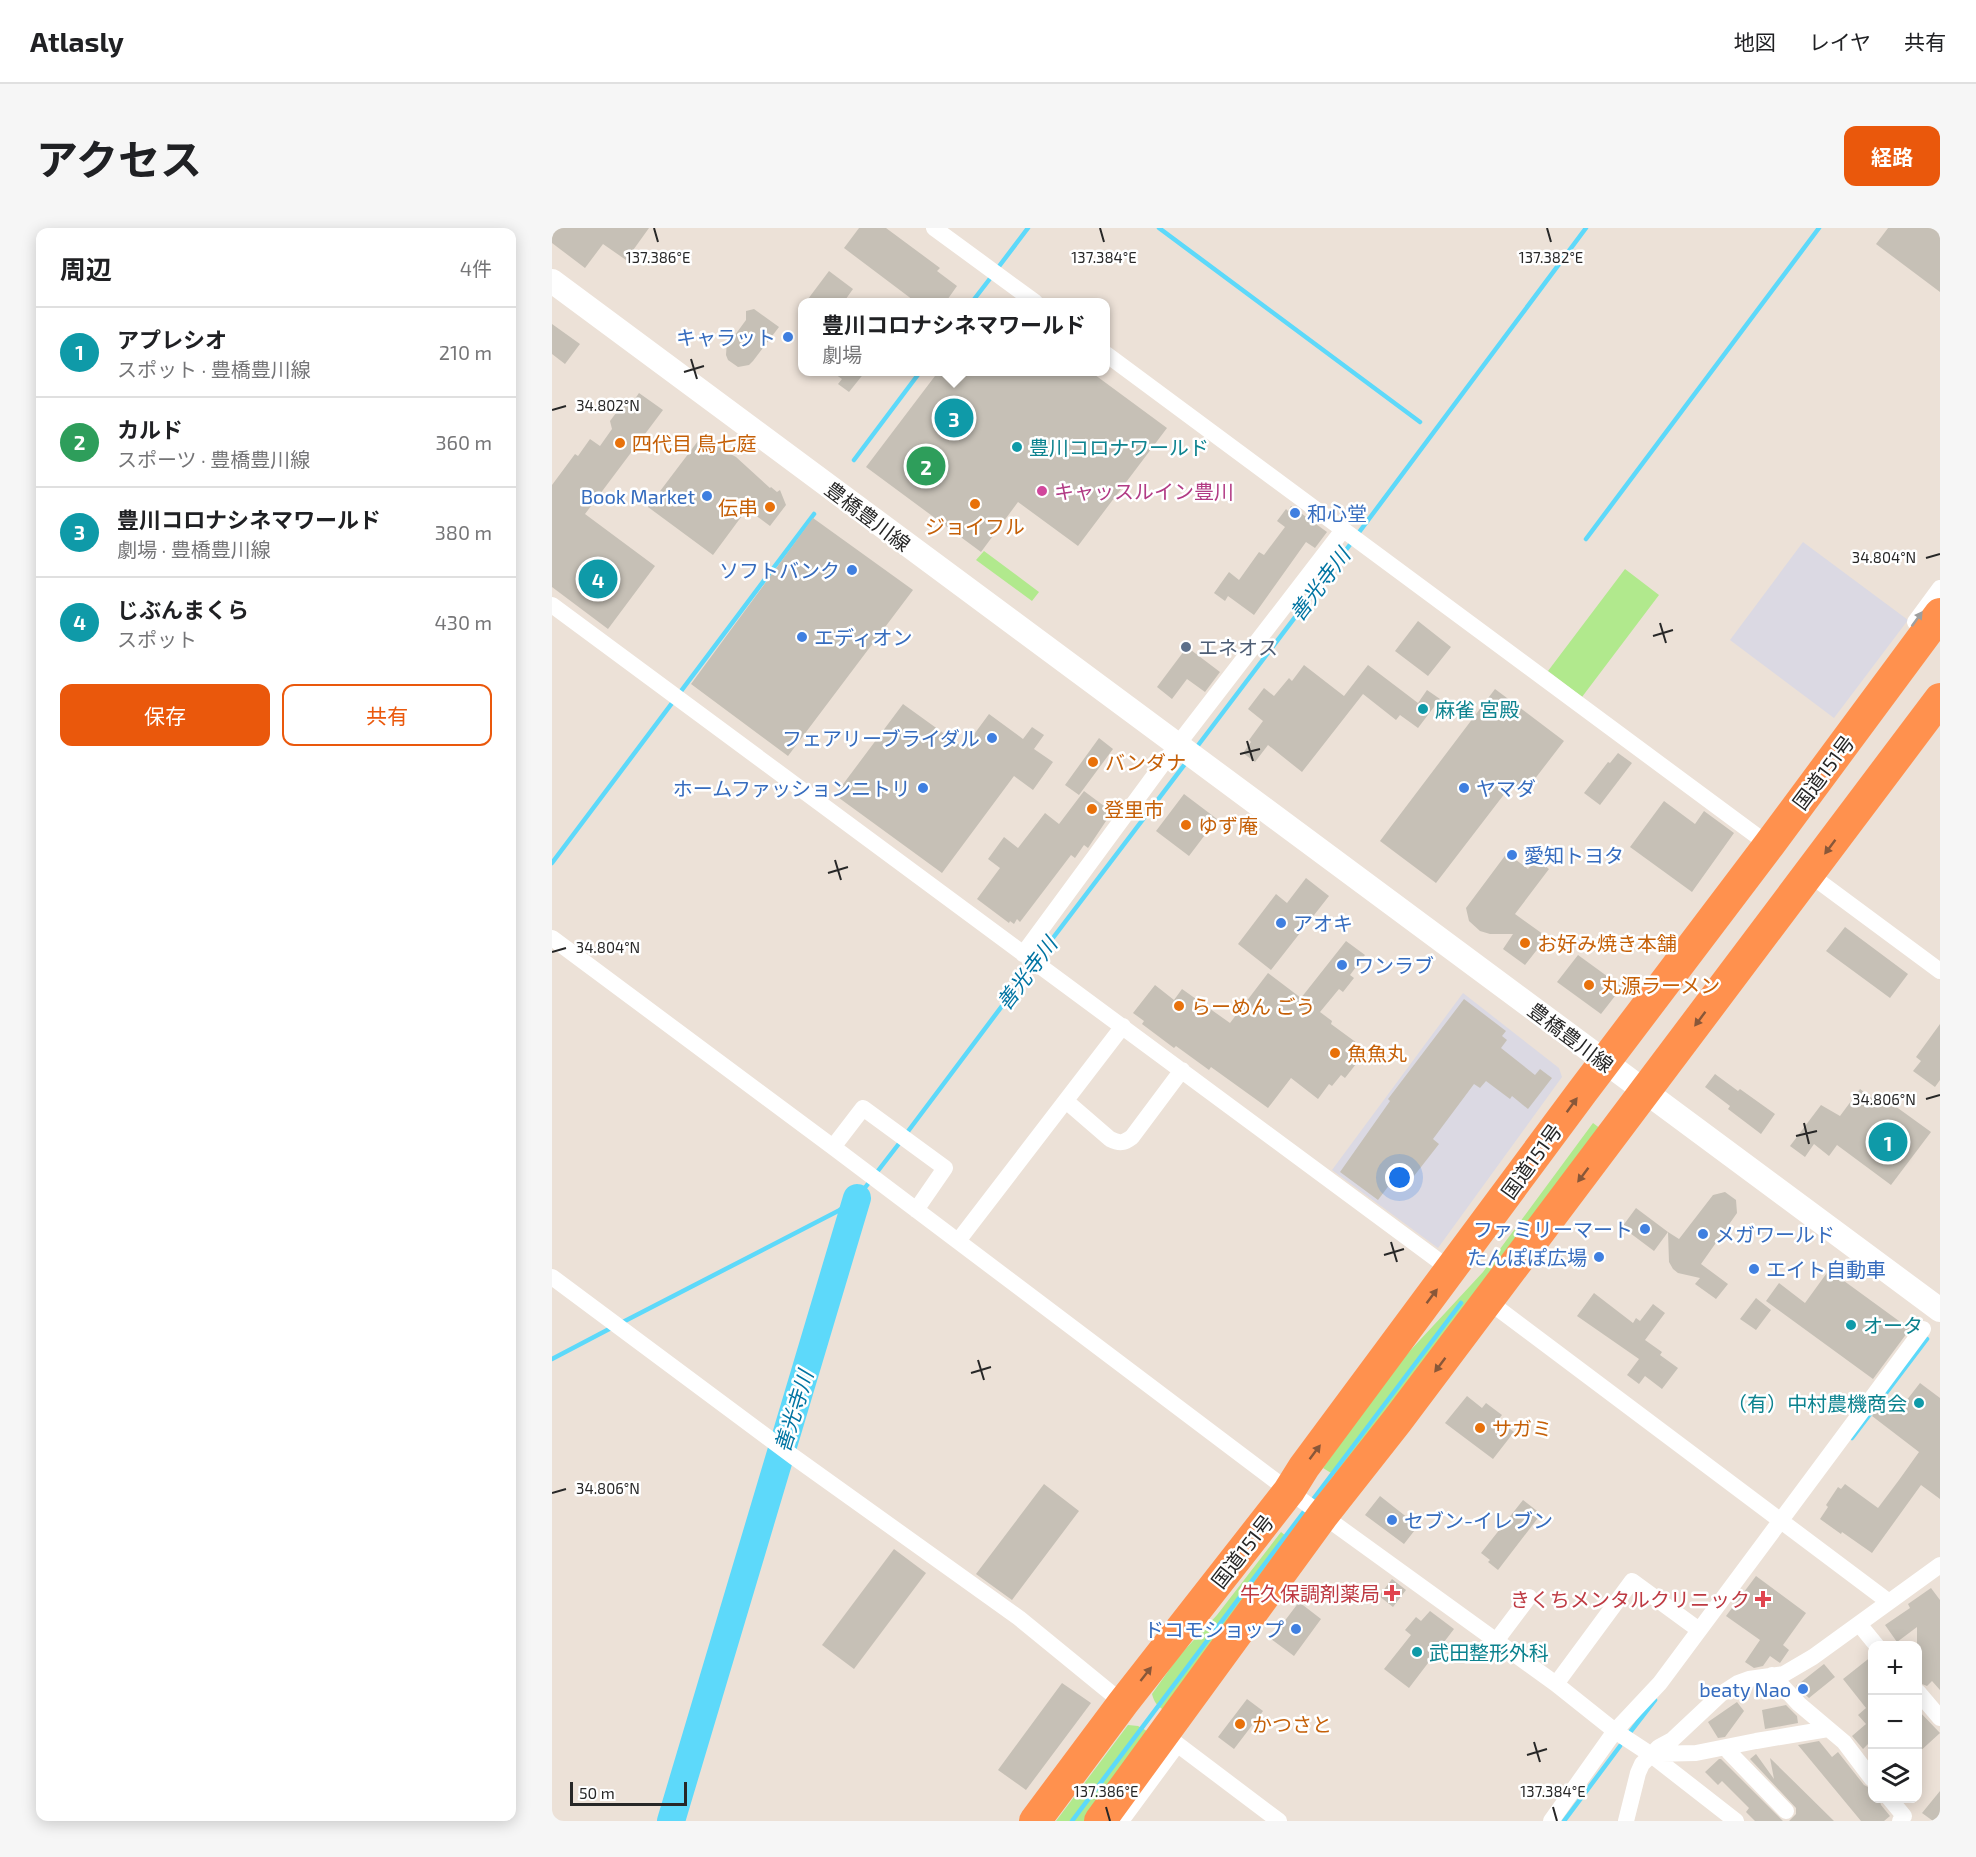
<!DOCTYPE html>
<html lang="ja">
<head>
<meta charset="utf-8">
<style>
	:root { --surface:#fff; --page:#f6f6f6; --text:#202124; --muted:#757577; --line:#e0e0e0; --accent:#ea580c }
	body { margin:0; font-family:"Exo 2","Noto Sans JP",sans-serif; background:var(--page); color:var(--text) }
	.controls { position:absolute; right:18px; bottom:18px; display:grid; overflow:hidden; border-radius:12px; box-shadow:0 3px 15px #0003 }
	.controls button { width:54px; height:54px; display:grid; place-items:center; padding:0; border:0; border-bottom:2px solid var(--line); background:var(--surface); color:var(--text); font:30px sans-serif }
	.scale { position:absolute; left:18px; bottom:15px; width:117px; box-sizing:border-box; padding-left:6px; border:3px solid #272727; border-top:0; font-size:16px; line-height:21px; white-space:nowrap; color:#272727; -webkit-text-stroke:4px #fff; paint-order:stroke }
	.you { position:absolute; left:848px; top:950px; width:21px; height:21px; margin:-15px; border:4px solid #fff; border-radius:50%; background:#1a73e8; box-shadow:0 0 0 9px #1a73e833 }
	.badge { display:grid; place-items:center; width:39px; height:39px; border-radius:50%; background:var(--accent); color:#fff; font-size:20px; font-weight:700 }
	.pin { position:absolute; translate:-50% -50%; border:3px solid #fff; box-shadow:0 2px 6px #0006 }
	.popup { position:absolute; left:246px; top:70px; width:312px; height:78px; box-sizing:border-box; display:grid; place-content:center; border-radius:12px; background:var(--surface); filter:drop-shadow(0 2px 4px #0005); font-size:20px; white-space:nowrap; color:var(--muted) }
	.popup b { font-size:22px; color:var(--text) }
	.popup::after { content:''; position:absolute; left:50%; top:100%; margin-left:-12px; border:12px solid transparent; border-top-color:var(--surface) }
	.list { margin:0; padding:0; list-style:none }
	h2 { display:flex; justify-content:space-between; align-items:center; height:78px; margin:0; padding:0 24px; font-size:26px }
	h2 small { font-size:20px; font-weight:400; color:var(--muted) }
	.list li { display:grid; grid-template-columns:39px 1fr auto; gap:18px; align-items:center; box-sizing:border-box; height:90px; padding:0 24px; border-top:2px solid var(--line) }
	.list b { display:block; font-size:22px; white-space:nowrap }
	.list p { margin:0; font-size:20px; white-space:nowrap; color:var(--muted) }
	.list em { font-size:20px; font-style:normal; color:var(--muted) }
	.actions { display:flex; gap:12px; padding:18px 24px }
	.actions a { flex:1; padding:14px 0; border:2px solid var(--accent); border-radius:12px; text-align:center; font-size:21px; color:var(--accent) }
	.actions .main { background:var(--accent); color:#fff }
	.icon { flex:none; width:33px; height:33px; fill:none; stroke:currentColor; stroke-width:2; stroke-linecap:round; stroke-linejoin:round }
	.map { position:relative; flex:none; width:1388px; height:1593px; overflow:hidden; border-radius:12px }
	header { display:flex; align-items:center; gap:36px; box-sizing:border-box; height:84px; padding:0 30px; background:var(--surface); border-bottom:2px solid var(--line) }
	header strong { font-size:28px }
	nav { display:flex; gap:33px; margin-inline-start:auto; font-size:21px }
	.intro { display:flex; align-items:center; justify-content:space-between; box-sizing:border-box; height:144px; padding:0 36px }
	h1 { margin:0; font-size:42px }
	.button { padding:15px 27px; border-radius:12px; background:var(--accent); color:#fff; font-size:21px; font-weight:700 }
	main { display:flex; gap:36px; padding:0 36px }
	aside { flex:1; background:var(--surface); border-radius:12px; box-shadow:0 3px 15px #0003 }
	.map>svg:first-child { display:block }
	.industrial { fill:#dbd9e3 }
	.green { fill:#b1e98d }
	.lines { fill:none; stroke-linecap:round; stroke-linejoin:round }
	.stream { stroke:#5dd9fa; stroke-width:4.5 }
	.river { stroke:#5dd9fa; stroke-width:28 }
	.building { fill:#c6c0b6 }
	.street { stroke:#fff; stroke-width:16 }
	.secondary { stroke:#fff; stroke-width:24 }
	.highway { stroke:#ff914e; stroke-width:32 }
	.oneway { fill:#9e9e9e }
	.oneway2 { fill:#885739 }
	.ticks { fill:none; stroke:#272727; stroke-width:2 }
	.shop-dot { fill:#3f7fe0; stroke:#fff; stroke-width:2 }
	.food-dot { fill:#e8710a; stroke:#fff; stroke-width:2 }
	.culture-dot { fill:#0f9aa8; stroke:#fff; stroke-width:2 }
	.hotel-dot { fill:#d1479c; stroke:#fff; stroke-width:2 }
	.service-dot { fill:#5c6f8a; stroke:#fff; stroke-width:2 }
	.health-dot { fill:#e0444e; stroke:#fff; stroke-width:2 }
	.labels { text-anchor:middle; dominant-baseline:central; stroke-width:5; stroke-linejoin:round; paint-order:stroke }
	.shop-label { font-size:20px; fill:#366cbe; stroke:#fff; text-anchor:end }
	.food-label { font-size:20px; fill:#c56008; stroke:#fff; text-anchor:start }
	.culture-label { font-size:20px; fill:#0d838f; stroke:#fff; text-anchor:start }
	.hotel-label { font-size:20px; fill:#b23c85; stroke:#fff; text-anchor:start }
	.street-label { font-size:20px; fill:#272727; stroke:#fff }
	.service-label { font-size:20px; fill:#4e5e75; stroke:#fff; text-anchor:start }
	.health-label { font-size:20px; fill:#be3a42; stroke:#fff; text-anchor:end }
	.water-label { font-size:21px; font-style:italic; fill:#0074a2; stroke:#fff }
	.ticks-label { font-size:15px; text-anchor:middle; fill:#272727; stroke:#fff; stroke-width:5; stroke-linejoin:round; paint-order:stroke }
</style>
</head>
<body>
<header>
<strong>Atlasly</strong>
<nav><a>地図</a><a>レイヤ</a><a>共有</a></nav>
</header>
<div class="intro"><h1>アクセス</h1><a class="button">経路</a></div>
<main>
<aside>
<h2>周辺<small>4件</small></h2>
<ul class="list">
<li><span class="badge" style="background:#0f9aa8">1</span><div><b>アプレシオ</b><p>スポット · 豊橋豊川線</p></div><em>210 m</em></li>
<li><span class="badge" style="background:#2e9e5b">2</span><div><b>カルド</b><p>スポーツ · 豊橋豊川線</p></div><em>360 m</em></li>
<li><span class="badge" style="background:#0f9aa8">3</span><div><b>豊川コロナシネマワールド</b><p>劇場 · 豊橋豊川線</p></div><em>380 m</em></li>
<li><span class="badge" style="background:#0f9aa8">4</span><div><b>じぶんまくら</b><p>スポット</p></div><em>430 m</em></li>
</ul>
<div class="actions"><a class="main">保存</a><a>共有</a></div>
</aside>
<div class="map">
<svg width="1388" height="1593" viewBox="0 0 1388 1593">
	<rect width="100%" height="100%" fill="#ece1d7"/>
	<path class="industrial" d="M1251,314L1356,392L1282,490L1178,412Z
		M911,765L1007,840L1010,849L886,1020L780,942Z"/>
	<path class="green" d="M432,323L487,364L480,373L424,332Z
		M1073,341L1107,367L1030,469L996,443Z
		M1041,895L1053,904L784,1248L771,1240L843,1139L931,1044Z
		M729,1304L744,1316L612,1482C605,1478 602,1474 600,1466L627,1428L665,1387Z
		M576,1497L586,1498L595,1503L540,1593H504Z"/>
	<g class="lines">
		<path class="stream" d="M607,0L868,194
			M445,41L476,0
			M420,74L440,48
			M302,232L368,144
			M805,307L1034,0
			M1034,311L1267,0
			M644,520L800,314
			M0,635L262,286
			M485,731L636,532
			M354,906L480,738
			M69,1095L286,983L305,970L349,913
			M0,1131L61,1099
			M1300,1210L1375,1111
			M759,1274L909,1075
			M1079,1503L1103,1472
			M520,1593L754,1281
			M1012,1593L1068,1518"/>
		<path class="river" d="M119,1593L305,970"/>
	</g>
	<path class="building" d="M0,0H97L74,32L51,16L33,40L0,15Z
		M307,0H334L388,40L385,43L405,58L393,75H365L292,20Z
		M1336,0H1388V64L1324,16Z
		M277,43L301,61L291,75H253Z
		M202,81L227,99L201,133L197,137L186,139L176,132L174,127L175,112L180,105L183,107L194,92V83Z
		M0,96L28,116L13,136L0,126Z
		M280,144H313L297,164L286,156L290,151Z
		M386,144H539L615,200L526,318L466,274L429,324L314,239Z
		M87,165L111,182L33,286L103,338L56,401L0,359V257L23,226L26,228L38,211L48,218L60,201L58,193L70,177L80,175Z
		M149,209L184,229L218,260L219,259L225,264L228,262L234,277L218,298L195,281L161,327L96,279Z
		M739,278L775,304L763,320L754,314L702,387L676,368L673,373L662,365L677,344L687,352L707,324L712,327L733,299L725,293L734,281L736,283Z
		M261,290L361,362L236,528L139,456Z
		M866,393L899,419L876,448L843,423Z
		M635,419L668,444L653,464L635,451L620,471L605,459Z
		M752,437L792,468L816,437L866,475L875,462L888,471L866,500L848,487L844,492L811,466L750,544L716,517L703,534L691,525L699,514L697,512L711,493L696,481L712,460L722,468L737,450L740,453Z
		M943,461L1012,513L972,565L960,556L884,655L828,613Z
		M351,476L412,520L437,486L471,511L480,499L492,507L482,521L501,534L481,562L462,548L390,645L283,567Z
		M547,510L561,521L527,567L513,557Z
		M1066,525L1080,535L1048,577L1032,565L1056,534L1058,535Z
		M532,563L560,584L536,620L532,617L523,630L519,627L468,694L465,691L462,696L458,693L457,695L425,671L448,640L436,631L452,609L466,620L493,585L507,596Z
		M632,566L665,591L637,628L604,603Z
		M1112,573L1143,596L1152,583L1182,605L1140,664L1078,619Z
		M955,625L976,641L984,631L997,641L963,686L995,709L973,737L951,721L961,706H938L928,703L917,693L914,680Z
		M754,650L777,668L719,742L686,716L724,666L735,675Z
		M1293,699L1356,746L1338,770L1274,723Z
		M794,713L813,727L798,747L802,750L791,764L787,761L768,784L780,793L779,796L809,818L798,832L804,836L793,850L789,847L780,858L777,856L766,871L739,850L716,880L659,839L657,842L624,818L622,820L590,796L592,793L581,785L603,757L622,772L630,761L678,795L716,745L749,770Z
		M1026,727L1070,759L1049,786L1005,754Z
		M912,771L954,803L950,808L955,812L949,820L983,847L988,841L1000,850L976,881L960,868L958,871L934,853L928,860L922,856L881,911L887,916L862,948L850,940L826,972L788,944L838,873L836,871Z
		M1388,796V852L1383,859L1361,843L1369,833L1364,829Z
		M1163,846L1186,863L1188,861L1223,886L1209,906L1176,881L1178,878L1153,859Z
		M1308,861L1328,876L1332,870L1379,904L1339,957L1285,917L1277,928L1262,916L1253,929L1238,918L1269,877L1288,888Z
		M1173,964L1184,972L1185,985L1149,1036L1176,1056L1164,1071L1143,1056L1148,1050L1126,1045L1121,1041L1117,1034L1116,1004L1127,1011L1161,967Z
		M1084,980L1116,1004L1102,1023L1070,999Z
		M1277,1042L1358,1101L1321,1151L1214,1073L1227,1055L1253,1075Z
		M1042,1065L1081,1095L1084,1090L1088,1093L1101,1076L1113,1085L1093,1112L1110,1124L1108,1127L1126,1140L1110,1161L1093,1148L1087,1156L1075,1147L1087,1131L1025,1088Z
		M1204,1070L1219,1082L1204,1102L1188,1091Z
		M1368,1155L1388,1170V1271L1369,1257L1320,1325L1290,1304L1289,1306L1268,1291L1276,1279L1274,1277L1286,1259L1289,1261L1293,1256L1326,1280L1347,1252L1367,1224L1320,1188L1334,1171L1347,1182Z
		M915,1168L930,1180L934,1175L950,1187L946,1192L962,1204L941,1231L893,1195Z
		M492,1256L527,1283L460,1372L424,1346Z
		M828,1268L866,1298L852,1316L813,1287Z
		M971,1272L989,1286L946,1342L936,1334L938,1332L929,1325Z
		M342,1321L374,1345L302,1441L270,1417Z
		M1204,1348L1254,1385L1231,1417L1237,1422L1228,1435L1218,1428L1211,1438L1202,1440L1193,1434L1208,1412L1174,1388Z
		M840,1351L854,1362L841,1379L827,1368Z
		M1379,1360L1388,1372V1462L1380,1453L1375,1458L1365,1454V1399L1345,1414L1333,1397L1358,1380L1356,1376Z
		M747,1374L769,1391L742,1428L719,1411Z
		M878,1383L902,1401L857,1460L832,1441L859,1407L853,1402L864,1389L869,1393Z
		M1320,1428V1512L1311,1521L1300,1508L1314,1496L1306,1487L1314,1480L1291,1451Z
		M1272,1436L1283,1449L1257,1470L1244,1458Z
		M510,1455L539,1475L474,1562L446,1542Z
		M695,1471L711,1483L682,1521L666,1509Z
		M1185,1474L1192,1483L1173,1509L1166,1510L1156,1494Z
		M1234,1477L1245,1488L1246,1495L1213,1501L1210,1482Z
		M1365,1481L1388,1505L1365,1526Z
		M1267,1513L1280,1529L1286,1524L1312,1557L1320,1561V1570H1327L1329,1577L1338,1588L1332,1593H1309L1246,1517Z
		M1204,1526L1222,1551L1218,1530L1282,1593H1237L1244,1586V1580L1198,1531Z
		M1167,1531H1169L1231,1593H1203L1194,1584L1197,1580L1170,1553L1166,1557L1153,1544Z
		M1388,1563V1593H1381L1370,1585Z"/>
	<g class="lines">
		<path class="street" d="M382,0L483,74
			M554,126L1217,617
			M0,377L899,1042
			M1363,394L1388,360
			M1257,646L1388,743
			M0,710L281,919L737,1263L1004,1456L1063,1503L1098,1526L1184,1593
			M471,726L610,537L791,302
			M514,873L558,911C568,916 572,915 580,909L630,842
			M281,919L311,880L393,940L364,982
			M406,1013L571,798
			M0,1049L242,1229L467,1390L571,1475
			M936,1073L1337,1374
			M1307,1396L1325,1418
			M944,1413L977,1369
			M1220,1447L1247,1476L1292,1514L1320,1551
			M1004,1456L1080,1353L1147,1402
			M1366,1464L1388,1490
			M613,1507L727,1593
			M1174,1519L1177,1524L1234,1583
			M1098,1526L1144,1525L1204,1513L1276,1501
			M1337,1570L1352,1588L1348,1593
			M569,1593L625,1517
			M999,1593L1063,1503L1108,1455L1371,1101
			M1074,1593L1086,1545L1090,1536L1107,1519L1120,1512L1169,1466L1186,1455L1197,1451L1232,1446L1261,1429L1388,1337"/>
		<path class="secondary" d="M0,53L1388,1082"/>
		<path class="highway" d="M483,1593L571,1475L737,1263L752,1239L1030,864L1217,617L1388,386
			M548,1593L771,1287L845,1193L1388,471"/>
	</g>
	<defs><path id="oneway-solid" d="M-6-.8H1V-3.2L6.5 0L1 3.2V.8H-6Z" transform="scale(1.5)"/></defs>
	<use class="oneway" href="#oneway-solid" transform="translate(1365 391) rotate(-54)"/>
	<g class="oneway2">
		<use href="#oneway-solid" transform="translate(1278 619) rotate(127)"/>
		<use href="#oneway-solid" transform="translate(1148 791) rotate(127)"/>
		<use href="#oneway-solid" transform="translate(1020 877) rotate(-54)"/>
		<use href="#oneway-solid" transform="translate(1031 947) rotate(127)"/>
		<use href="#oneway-solid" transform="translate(880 1068) rotate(-53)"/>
		<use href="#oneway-solid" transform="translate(888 1137) rotate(127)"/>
		<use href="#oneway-solid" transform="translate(763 1224) rotate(-53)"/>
		<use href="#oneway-solid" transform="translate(594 1446) rotate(-52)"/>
	</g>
	<path class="ticks" d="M102,0L106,14M548,0L552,14M995,0L999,14M139,131L145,151M132,144L152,138M0,182L14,178M1374,330L1388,326M1108,395L1114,415M1101,408L1121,402M695,513L701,533M688,526L708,521M283,632L289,652M276,645L296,639M0,724L14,720M1374,871L1388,867M1252,895L1257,916M1244,908L1265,903M839,1014L845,1034M832,1027L852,1021M426,1132L432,1152M419,1145L439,1139M0,1265L14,1261M982,1514L988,1534M975,1527L995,1521M554,1579L558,1593M1001,1579L1005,1593"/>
	<g class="shop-dot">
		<circle cx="236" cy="109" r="6"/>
		<circle cx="155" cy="268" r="6"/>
		<circle cx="743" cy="285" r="6"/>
		<circle cx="300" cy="342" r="6"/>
		<circle cx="250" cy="409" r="6"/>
		<circle cx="440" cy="510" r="6"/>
		<circle cx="371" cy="560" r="6"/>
		<circle cx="912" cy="560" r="6"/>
		<circle cx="960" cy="627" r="6"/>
		<circle cx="729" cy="695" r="6"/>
		<circle cx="790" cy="737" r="6"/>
		<circle cx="1093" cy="1001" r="6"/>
		<circle cx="1151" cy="1006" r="6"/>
		<circle cx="1047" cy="1029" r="6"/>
		<circle cx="1202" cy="1041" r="6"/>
		<circle cx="840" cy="1292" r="6"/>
		<circle cx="744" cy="1401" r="6"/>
		<circle cx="1251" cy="1461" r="6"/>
	</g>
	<g class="food-dot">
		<circle cx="68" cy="215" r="6"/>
		<circle cx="423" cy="276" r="6"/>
		<circle cx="218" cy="279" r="6"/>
		<circle cx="541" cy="534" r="6"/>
		<circle cx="540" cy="581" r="6"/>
		<circle cx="634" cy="597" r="6"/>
		<circle cx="973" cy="715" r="6"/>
		<circle cx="1037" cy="757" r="6"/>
		<circle cx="627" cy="778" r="6"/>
		<circle cx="783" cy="825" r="6"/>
		<circle cx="928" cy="1200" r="6"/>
		<circle cx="688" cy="1496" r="6"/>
	</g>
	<g class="culture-dot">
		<circle cx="465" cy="219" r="6"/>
		<circle cx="871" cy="481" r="6"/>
		<circle cx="1299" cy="1097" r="6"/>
		<circle cx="1367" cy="1175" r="6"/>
		<circle cx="865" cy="1424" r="6"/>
	</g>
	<circle class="hotel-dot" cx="490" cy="263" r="6"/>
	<circle class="service-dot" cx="634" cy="419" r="6"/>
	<g class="health-dot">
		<path d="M837 1356h6v6h6v6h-6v6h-6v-6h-6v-6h6z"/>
		<path d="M1208 1362h6v6h6v6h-6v6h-6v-6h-6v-6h6z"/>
	</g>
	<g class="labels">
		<g class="shop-label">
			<text x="224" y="109">キャラット</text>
			<text x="143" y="268">Book Market</text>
			<text x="755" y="285" text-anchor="start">和心堂</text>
			<text x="288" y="342">ソフトバンク</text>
			<text x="262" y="409" text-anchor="start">エディオン</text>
			<text x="428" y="510">フェアリーブライダル</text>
			<text x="359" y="560">ホームファッションニトリ</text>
			<text x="924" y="560" text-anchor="start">ヤマダ</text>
			<text x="972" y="627" text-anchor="start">愛知トヨタ</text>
			<text x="741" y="695" text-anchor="start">アオキ</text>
			<text x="802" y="737" text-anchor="start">ワンラブ</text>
			<text x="1081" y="1001">ファミリーマート</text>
			<text x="1163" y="1006" text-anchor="start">メガワールド</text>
			<text x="1035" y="1029">たんぽぽ広場</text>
			<text x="1214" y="1041" text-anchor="start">エイト自動車</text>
			<text x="852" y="1292" text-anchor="start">セブン-イレブン</text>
			<text x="732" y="1401">ドコモショップ</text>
			<text x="1239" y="1461">beaty Nao</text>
		</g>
		<g class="food-label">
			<text x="80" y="215">四代目 鳥七庭</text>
			<text x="206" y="279" text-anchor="end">伝串</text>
			<text x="423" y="298" text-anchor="middle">ジョイフル</text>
			<text x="553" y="534">バンダナ</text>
			<text x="552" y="581">登里市</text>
			<text x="646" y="597">ゆず庵</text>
			<text x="985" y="715">お好み焼き本舗</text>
			<text x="1049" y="757">丸源ラーメン</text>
			<text x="639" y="778">らーめん ごう</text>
			<text x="795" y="825">魚魚丸</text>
			<text x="940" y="1200">サガミ</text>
			<text x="700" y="1496">かつさと</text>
		</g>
		<g class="culture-label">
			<text x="477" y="219">豊川コロナワールド</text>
			<text x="883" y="481">麻雀 宮殿</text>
			<text x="1311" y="1097">オータ</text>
			<text x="1355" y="1175" text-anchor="end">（有）中村農機商会</text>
			<text x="877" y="1424">武田整形外科</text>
		</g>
		<g class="hotel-label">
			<text x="502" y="263">キャッスルイン豊川</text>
		</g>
		<g class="street-label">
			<text transform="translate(316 288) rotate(37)">豊橋豊川線</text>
			<text transform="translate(1271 544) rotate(-53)">国道151号</text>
			<text transform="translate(1019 809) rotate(37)">豊橋豊川線</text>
			<text transform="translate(979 933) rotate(-54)">国道151号</text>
			<text transform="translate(690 1323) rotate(-52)">国道151号</text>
		</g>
		<g class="service-label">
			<text x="646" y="419">エネオス</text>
		</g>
		<g class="health-label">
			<text x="828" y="1365">牛久保調剤薬局</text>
			<text x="1198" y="1371">きくちメンタルクリニック</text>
		</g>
		<g class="water-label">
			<text transform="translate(767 356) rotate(-53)">善光寺川</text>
			<text transform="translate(474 745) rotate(-53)">善光寺川</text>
			<text transform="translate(241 1183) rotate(-73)">善光寺川</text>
		</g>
	</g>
	<g class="ticks-label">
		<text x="106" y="35">137.386°E</text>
		<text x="552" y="35">137.384°E</text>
		<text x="999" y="35">137.382°E</text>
		<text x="56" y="183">34.802°N</text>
		<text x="1332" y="335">34.804°N</text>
		<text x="56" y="725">34.804°N</text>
		<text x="1332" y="877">34.806°N</text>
		<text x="56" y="1266">34.806°N</text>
		<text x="554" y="1569">137.386°E</text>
		<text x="1001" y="1569">137.384°E</text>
	</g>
</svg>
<div class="controls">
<button>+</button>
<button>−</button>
<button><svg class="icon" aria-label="layers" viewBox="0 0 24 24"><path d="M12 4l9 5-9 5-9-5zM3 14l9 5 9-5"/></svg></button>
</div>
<div class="scale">50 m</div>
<div class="you"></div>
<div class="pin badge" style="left:1336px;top:914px;background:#0f9aa8">1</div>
<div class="pin badge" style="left:374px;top:238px;background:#2e9e5b">2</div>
<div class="pin badge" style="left:402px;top:190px;background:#0f9aa8">3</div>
<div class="popup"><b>豊川コロナシネマワールド</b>劇場</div>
<div class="pin badge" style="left:46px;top:351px;background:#0f9aa8">4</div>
</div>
</main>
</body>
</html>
